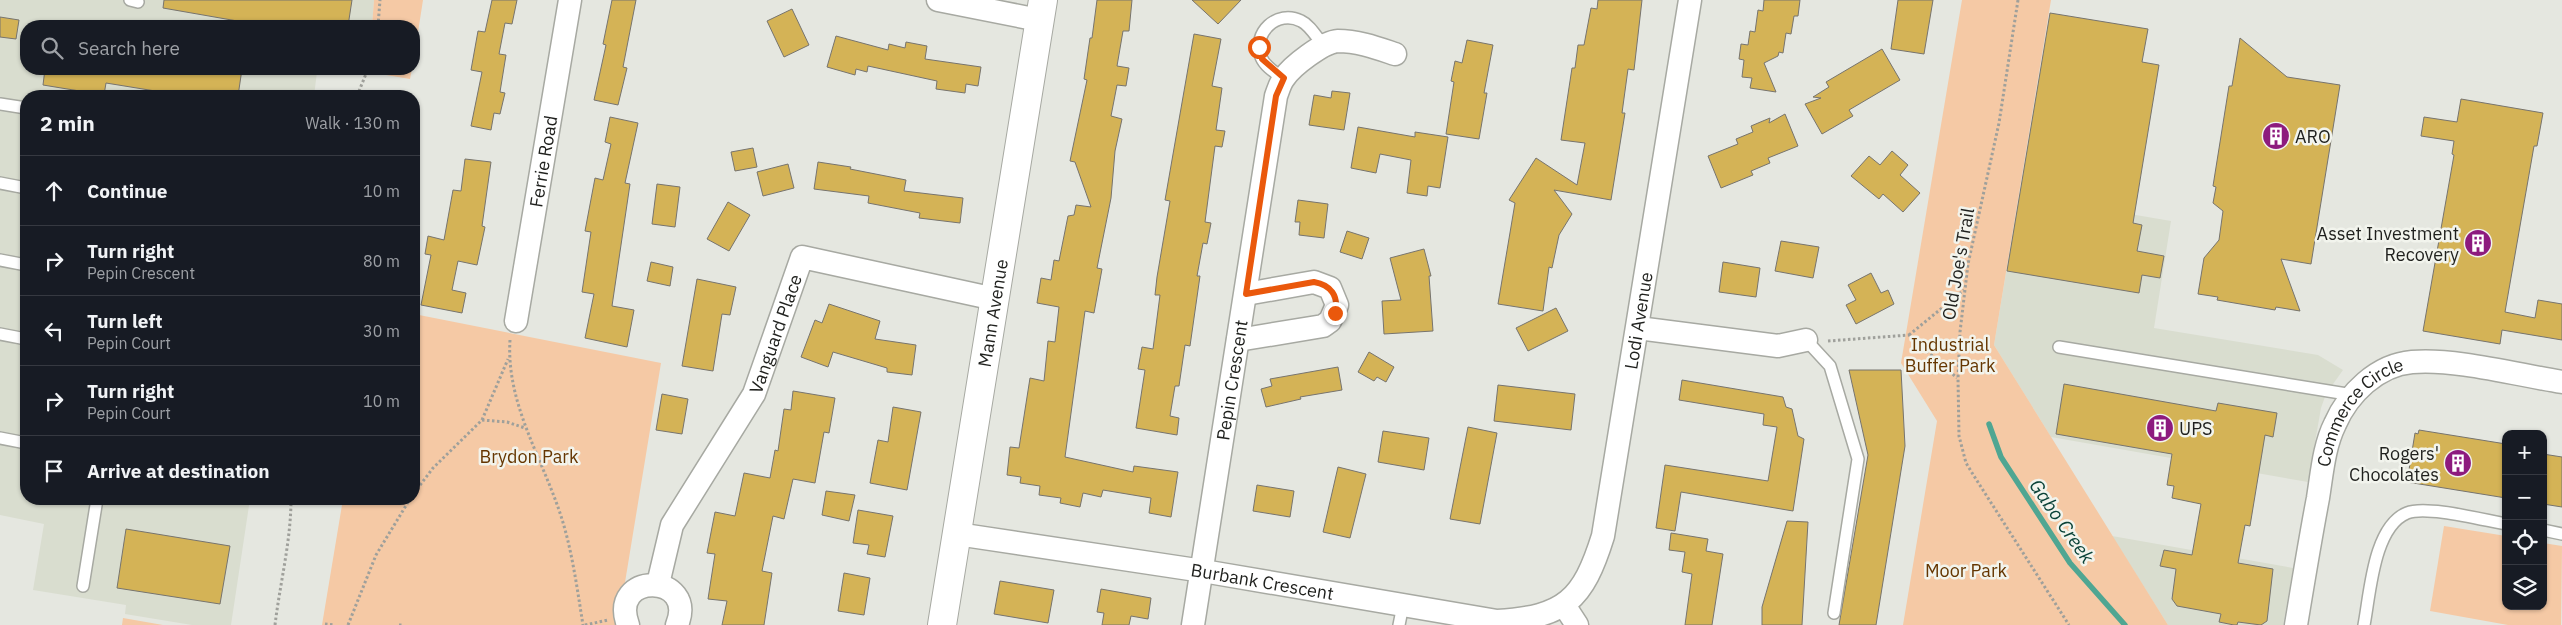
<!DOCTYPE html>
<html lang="en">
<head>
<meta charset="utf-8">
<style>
	:root { --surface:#171b24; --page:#20242c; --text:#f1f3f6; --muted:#9ea1a6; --line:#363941 }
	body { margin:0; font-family:"IBM Plex Sans",sans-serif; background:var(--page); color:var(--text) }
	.controls { position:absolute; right:15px; bottom:15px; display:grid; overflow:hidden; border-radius:10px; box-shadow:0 1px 4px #0004 }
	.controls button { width:45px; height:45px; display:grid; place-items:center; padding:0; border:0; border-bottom:1px solid var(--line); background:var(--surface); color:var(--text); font:25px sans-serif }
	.stop { position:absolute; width:15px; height:15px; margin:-11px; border:4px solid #ea580c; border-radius:50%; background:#fff }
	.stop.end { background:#ea580c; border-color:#fff; box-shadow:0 1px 5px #0008 }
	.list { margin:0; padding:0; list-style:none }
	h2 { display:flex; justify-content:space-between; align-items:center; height:65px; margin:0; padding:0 20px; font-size:21px }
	h2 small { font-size:16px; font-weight:400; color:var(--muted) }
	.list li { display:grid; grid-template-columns:32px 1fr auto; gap:15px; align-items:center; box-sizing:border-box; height:70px; padding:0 20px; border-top:1px solid var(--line) }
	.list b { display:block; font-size:19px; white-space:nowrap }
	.list p { margin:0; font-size:16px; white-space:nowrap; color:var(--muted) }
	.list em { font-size:16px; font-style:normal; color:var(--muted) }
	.icon { flex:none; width:28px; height:28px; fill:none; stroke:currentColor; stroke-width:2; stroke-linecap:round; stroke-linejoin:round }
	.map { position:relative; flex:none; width:2562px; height:625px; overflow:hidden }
	.search { position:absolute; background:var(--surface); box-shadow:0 1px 4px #0004; left:20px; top:20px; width:400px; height:55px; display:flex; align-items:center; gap:12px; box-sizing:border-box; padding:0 18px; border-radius:20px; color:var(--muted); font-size:19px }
	.panel { position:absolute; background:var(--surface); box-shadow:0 1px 4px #0004; left:20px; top:90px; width:400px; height:415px; border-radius:20px }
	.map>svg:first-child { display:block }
	.built { fill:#d9ddcf }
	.green { fill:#f5c9a5 }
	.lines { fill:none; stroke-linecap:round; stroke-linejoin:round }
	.stream { stroke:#4fa692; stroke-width:5.5 }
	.building { fill:#d4b356; stroke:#77746e }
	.service-casing { stroke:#a7a9a2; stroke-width:14 }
	.minor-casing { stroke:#a7a9a2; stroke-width:25 }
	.secondary-casing { stroke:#a7a9a2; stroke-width:30 }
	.path { stroke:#9fa09b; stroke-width:3; stroke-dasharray:2.5 2.5; stroke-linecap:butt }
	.service { stroke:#fff; stroke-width:11 }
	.minor { stroke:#fff; stroke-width:22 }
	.secondary { stroke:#fff; stroke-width:28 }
	.route { stroke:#ea580c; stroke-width:6 }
	.labels { text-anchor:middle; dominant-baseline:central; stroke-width:5; stroke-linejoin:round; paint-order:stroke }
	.poi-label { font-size:18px; fill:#1f201d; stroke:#f2f4ed; text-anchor:start }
	.street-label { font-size:18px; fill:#1f201d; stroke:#f2f4ed }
	.park-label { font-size:18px; fill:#653601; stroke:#f2f4ed }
	.water-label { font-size:19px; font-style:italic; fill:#0a4338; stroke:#f2f4ed }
</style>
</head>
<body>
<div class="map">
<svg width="2562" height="625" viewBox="0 0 2562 625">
	<rect width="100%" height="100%" fill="#e5e7e0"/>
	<path class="built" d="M0,0H374L372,26H26V69H363L362,71L317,72L314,96H26V499H250L231,625H192L125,614L126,605L33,590L44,524L0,515Z
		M2019,195L2171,221L2154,328L2318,355L2343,370L2326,394L2321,408L2308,482L2051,437L1994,345Z
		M2112,536L2293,568L2283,625H2168Z"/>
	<path class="green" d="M374,0H423L414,58V26H372Z
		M1962,0H2051L1994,345L2168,625H1903L1937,421L1901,363Z
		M363,69H412L410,79L362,71Z
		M414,314L661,363L618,625H322L343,499H414Z
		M2444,526L2506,536V606H2543V543L2562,546L2561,625H2508L2430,611Z
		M123,618L163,625H122Z"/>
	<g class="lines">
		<path class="stream" d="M1989,424L2001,457L2070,563L2125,625"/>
	</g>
	<path class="building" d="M164,0H352L348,26H266L163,8Z
		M492,0H517L512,24L505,23L499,54L506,55L500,92L505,93L500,114L494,113L491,130L471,126L482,72L471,70L478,31L485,32Z
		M612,0H636L623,67L627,68L618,105L594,100L606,45L603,44Z
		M1097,0H1132L1129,31H1123L1117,66L1129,68L1126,86L1117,85L1111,116L1122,119L1115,151L1111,198L1097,268L1102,269L1094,313L1085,311L1065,457L1133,472L1134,466L1178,472L1171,517L1149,513L1151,498L1103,490L1101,497L1083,493L1080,507L1060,503L1061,498L1039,495L1040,486L1020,483L1021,477L1007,475L1010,447L1019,448L1030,378L1044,381L1048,341L1055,342L1059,307L1037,303L1041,278L1051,280L1054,260L1059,261L1068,216L1074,215L1076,205L1091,207L1075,162L1070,161L1087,80L1084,79L1090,38H1092Z
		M1192,0H1241L1218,24Z
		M1598,0H1642L1634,70L1628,69L1622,113H1625L1611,200L1554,190L1572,214L1559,235L1552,268L1549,267L1543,311L1498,304L1515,203L1509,200L1536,158L1577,185L1585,143L1561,140L1572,68H1575L1578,45H1584L1591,8L1597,9Z
		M1764,0H1800L1798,16H1794L1791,34L1786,33L1783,53L1779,52L1778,56L1764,63L1776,92L1750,88L1752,78L1742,77L1744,60L1739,59L1741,44L1748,45L1750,31L1755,32L1758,10L1763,11Z
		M1898,0H1933L1924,54L1891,49Z
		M792,9L809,45L784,57L767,21Z
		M2050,13L2148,29L2142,62L2159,65L2133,223L2142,225L2137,251L2164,256L2160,278L2142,275L2139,293L2007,271Z
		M0,17L19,20L16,39L0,37Z
		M1194,34L1221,39L1212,86L1222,88L1216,130L1225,131L1222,147L1215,146L1205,222L1211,223L1207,244L1203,243L1197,276H1200L1190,346L1185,345L1179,386H1175L1170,416L1179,418L1177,435L1136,428L1145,370L1138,369L1142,347L1153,349L1160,295H1155L1157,277L1170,201L1165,200Z
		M836,36L888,50L889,44L905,48L906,42L927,46L925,59L981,67L978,86L966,84L965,93L936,89L937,81L868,66L867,72L856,69L855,75L827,67Z
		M2240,38L2287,77L2340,85L2311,264L2281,259L2300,311L2276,307L2275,310L2217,300L2218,297L2198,294L2204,258L2219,240L2223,211L2213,203L2216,187L2213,186L2229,86H2232Z
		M1467,40L1493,45L1484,93H1487L1479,139L1446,134L1454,82L1451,81L1455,61L1462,63Z
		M1882,49L1900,80L1849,110L1853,116L1822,134L1805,104L1821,98L1813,97L1829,87L1826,82Z
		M45,69H242L238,96H186L106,83L104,95L43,85Z
		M1332,91L1350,93L1344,130L1309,125L1314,95L1331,98Z
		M2461,99L2543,113L2537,146H2534L2505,312L2535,318L2538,300L2562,304V340L2502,330L2500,344L2423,331L2454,155L2452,154L2454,141L2421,136L2424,117L2457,122Z
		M1785,114L1798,146L1768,158L1770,163L1751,171L1753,175L1721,188L1708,156L1738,144L1736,139L1753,132L1751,126L1770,118L1769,123Z
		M610,117L638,123L625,183L630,184L612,306L634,310L627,347L585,338L594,294L582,292L591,232L585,231L595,178L603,180L611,144L605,142Z
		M1358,127L1415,137V132L1448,137L1440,188L1428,186L1427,196L1407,193L1411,160L1380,154L1376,173L1351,168Z
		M753,148L757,167L735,171L731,152Z
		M1892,151L1908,165L1900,175L1920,193L1903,212L1883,194L1879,199L1851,176L1869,156L1880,165Z
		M465,159L491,162L482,226L485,227L477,265L458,261L452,290L466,293L462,313L421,305L431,255L425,254L428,236L444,240L453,190L461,191Z
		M818,162L851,167L850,169L906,180L904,191L963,198L960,223L919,218L920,213L868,203L869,196L814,189Z
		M788,164L794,188L763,196L757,172Z
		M657,184L680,187L675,227L652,224Z
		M1298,200L1328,204L1324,238L1299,235L1300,222H1295Z
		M728,202L750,215L729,251L707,239Z
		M1347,231L1369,238L1362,259L1340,252Z
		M1781,241L1819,247L1813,278L1775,271Z
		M1424,249L1431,276H1429L1433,331L1384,334L1382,301L1401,300L1390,258Z
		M651,262L673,267L670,286L647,281Z
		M1723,262L1760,268L1756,297L1719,292Z
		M1871,273L1881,293L1888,290L1894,304L1856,324L1846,305L1856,300L1848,285Z
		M697,279L736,287L730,315L722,314L713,371L682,366Z
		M829,304L880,321L875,339L916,345L912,375L887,372V368L833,352L828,367L801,357L815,320L822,323Z
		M1556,308L1568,331L1528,351L1516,328Z
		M1369,352L1394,367L1386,382L1377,377L1374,381L1358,372Z
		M1338,367L1342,390L1300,397L1301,399L1266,407L1261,389L1272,386L1270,379Z
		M1849,370H1901L1905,446L1876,625H1839L1868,455Z
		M1682,380L1783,397L1786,407L1792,409L1798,436L1804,439L1793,511L1681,492L1675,531L1656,528L1665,465L1768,481L1777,427L1763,425L1764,414L1679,400Z
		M2064,384L2216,411L2218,403L2277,413L2273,437L2265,435L2250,526L2245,525L2238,563L2273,569L2267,621L2261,625L2238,622L2237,625H2234L2219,622L2221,614L2177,606L2172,599L2176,569L2160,566L2164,550L2192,555L2201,504L2172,498L2174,486L2167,485L2172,454L2056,434Z
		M1498,385L1575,394L1571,430L1494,421Z
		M793,391L835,398L829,433L824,432L815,483L793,479L784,519L773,516L762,571L772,573L764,625H722L727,601L708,599L715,554L707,553L715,512L735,516L744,473L770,478L775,450L778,451L784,409L791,410Z
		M662,394L688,399L682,434L656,430Z
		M893,407L921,412L907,490L870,483L878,440L888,442Z
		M1468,427L1497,433L1480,524L1450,519Z
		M2419,430L2506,444V498L2407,482L2415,433L2418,434Z
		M1383,431L1429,438L1424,470L1378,462Z
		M2543,454L2562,457V507L2543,504Z
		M1338,467L1366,474L1350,538L1323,532Z
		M1257,485L1294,491L1290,517L1253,511Z
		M826,491L855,495L849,521L822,515Z
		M858,510L893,516L885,557L867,554L869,545L853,543Z
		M1787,521L1808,522L1802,625H1762V607Z
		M126,529L230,546L220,604L117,588Z
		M1671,533L1708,539L1706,551L1723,554L1712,625H1685L1692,574L1682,572L1685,552L1669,550Z
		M844,573L870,578L864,615L838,611Z
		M1000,581L1054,590L1048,623L994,614Z
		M1101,589L1151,598L1148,619L1131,616L1129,625H1102L1104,613L1097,612Z"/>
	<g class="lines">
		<g class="service-casing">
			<path id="service" d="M130,0L138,2
				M1283,78C1276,73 1265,67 1261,57C1252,33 1277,9 1301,21C1310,25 1317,38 1324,46
				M0,104L26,108
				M0,183L26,188
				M0,260L26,265
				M0,334L26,339
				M1806,340L1830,366L1858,459L1834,613
				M2059,347L2353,395
				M0,438L26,443
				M2543,530L2562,534
				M83,586L97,499
				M1399,625L1403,605
				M2364,625C2370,595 2373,527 2407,513C2426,505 2483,520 2506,524"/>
		</g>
		<g class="minor-casing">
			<g id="minor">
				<path d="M938,0L1039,20"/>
				<path id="s1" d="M516,321L570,0"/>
				<path d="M1638,328L1778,346L1806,340"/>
				<path d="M1238,340L1323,326L1330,321L1337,305L1330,288L1314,282L1246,294"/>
				<path id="s2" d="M957,534L1203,571L1497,621C1565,617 1583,600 1603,536L1690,0"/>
				<path id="s3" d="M658,584L672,525L754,394L802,257L995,299"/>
				<path d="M1564,605L1577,625"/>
				<path d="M628,625C608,571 698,573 677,625"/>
				<path id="s4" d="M1193,625L1276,96C1278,91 1280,83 1284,78C1292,66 1323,42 1338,41C1358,41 1377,48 1395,54"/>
				<path id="s5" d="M2296,625C2303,583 2310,540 2318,498C2322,473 2324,446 2335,424C2348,394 2377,365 2412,362C2454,358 2518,375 2562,382"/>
			</g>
		</g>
		<g class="secondary-casing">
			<g id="secondary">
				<path id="s6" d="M942,625L1043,0"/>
			</g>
		</g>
		<path class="path" d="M2018,0L1999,123L1968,264L1960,332L1958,378L1959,436L1966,463L1974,476L2069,625
			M378,26L380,0
			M357,96L368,69
			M1909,335L1964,290
			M510,340C506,402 541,456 560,513C572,549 577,588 583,625
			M1828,341L1909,335L1957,378
			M482,420L507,422L525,428
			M414,493L433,468L482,420L508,359
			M325,624L334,625
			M275,625C280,583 291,541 291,499
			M348,625L376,555L410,499
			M399,625H403
			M585,625L608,620"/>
		<use href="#service" class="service"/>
		<use href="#minor" class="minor"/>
		<use href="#secondary" class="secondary"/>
	</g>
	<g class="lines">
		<path class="route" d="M1259,47L1262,59L1284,78L1276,96L1246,294L1314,282C1331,285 1339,296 1335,313"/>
	</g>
	<defs>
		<g id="building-disc" transform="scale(1.4375)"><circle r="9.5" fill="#8d1b7e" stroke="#f2f4ed"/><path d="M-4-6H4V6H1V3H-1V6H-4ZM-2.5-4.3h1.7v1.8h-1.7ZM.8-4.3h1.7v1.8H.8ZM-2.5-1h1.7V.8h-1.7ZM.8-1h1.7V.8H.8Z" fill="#fff"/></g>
	</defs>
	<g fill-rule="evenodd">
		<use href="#building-disc" x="2276" y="136"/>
		<use href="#building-disc" x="2478" y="243"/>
		<use href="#building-disc" x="2160" y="428"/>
		<use href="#building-disc" x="2458" y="463"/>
	</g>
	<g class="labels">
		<g class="poi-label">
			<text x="2295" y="136">ARO</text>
			<text x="2459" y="233" text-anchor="end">Asset Investment<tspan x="2459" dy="21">Recovery</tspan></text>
			<text x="2179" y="428">UPS</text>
			<text x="2439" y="453" text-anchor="end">Rogers'<tspan x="2439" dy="21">Chocolates</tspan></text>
		</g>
		<g class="street-label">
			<text stroke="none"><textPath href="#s1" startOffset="162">Ferrie Road</textPath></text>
			<text transform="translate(1958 264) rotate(-80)">Old Joe's Trail</text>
			<text stroke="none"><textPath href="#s6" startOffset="316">Mann Avenue</textPath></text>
			<text stroke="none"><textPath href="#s2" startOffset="915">Lodi Avenue</textPath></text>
			<text stroke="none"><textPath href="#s3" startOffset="279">Vanguard Place</textPath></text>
			<text stroke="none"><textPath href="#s4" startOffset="248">Pepin Crescent</textPath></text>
			<text stroke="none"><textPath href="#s5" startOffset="230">Commerce Circle</textPath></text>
			<text stroke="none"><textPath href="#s2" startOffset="309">Burbank Crescent</textPath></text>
		</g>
		<g class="park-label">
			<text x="1950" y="344">Industrial<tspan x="1950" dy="21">Buffer Park</tspan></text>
			<text x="529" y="456">Brydon Park</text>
			<text x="1966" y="570">Moor Park</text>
		</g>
		<g class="water-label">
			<text transform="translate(2062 521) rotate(55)">Gabo Creek</text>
		</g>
	</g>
</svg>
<div class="controls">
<button>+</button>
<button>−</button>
<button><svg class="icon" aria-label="locate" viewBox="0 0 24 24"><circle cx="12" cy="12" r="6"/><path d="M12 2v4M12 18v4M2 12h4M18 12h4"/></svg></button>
<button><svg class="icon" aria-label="layers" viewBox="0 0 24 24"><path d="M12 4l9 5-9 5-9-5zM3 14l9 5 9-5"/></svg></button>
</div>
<div class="stop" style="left:1259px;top:47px"></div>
<div class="stop end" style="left:1335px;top:313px"></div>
<div class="search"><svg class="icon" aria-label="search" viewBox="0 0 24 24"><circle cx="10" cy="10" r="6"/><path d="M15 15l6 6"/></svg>Search here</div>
<section class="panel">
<h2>2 min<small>Walk · 130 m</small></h2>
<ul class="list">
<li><svg class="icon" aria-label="ahead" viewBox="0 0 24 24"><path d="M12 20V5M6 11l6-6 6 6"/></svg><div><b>Continue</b></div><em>10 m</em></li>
<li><svg class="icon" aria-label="right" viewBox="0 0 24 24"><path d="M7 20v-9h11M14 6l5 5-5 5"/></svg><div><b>Turn right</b><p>Pepin Crescent</p></div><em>80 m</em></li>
<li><svg class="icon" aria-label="left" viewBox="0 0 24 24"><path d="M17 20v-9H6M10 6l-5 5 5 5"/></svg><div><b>Turn left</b><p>Pepin Court</p></div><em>30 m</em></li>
<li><svg class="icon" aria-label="right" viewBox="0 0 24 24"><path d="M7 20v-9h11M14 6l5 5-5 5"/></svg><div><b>Turn right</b><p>Pepin Court</p></div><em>10 m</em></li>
<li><svg class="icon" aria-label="arrive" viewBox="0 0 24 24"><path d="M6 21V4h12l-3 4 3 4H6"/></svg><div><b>Arrive at destination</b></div></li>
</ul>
</section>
</div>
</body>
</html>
